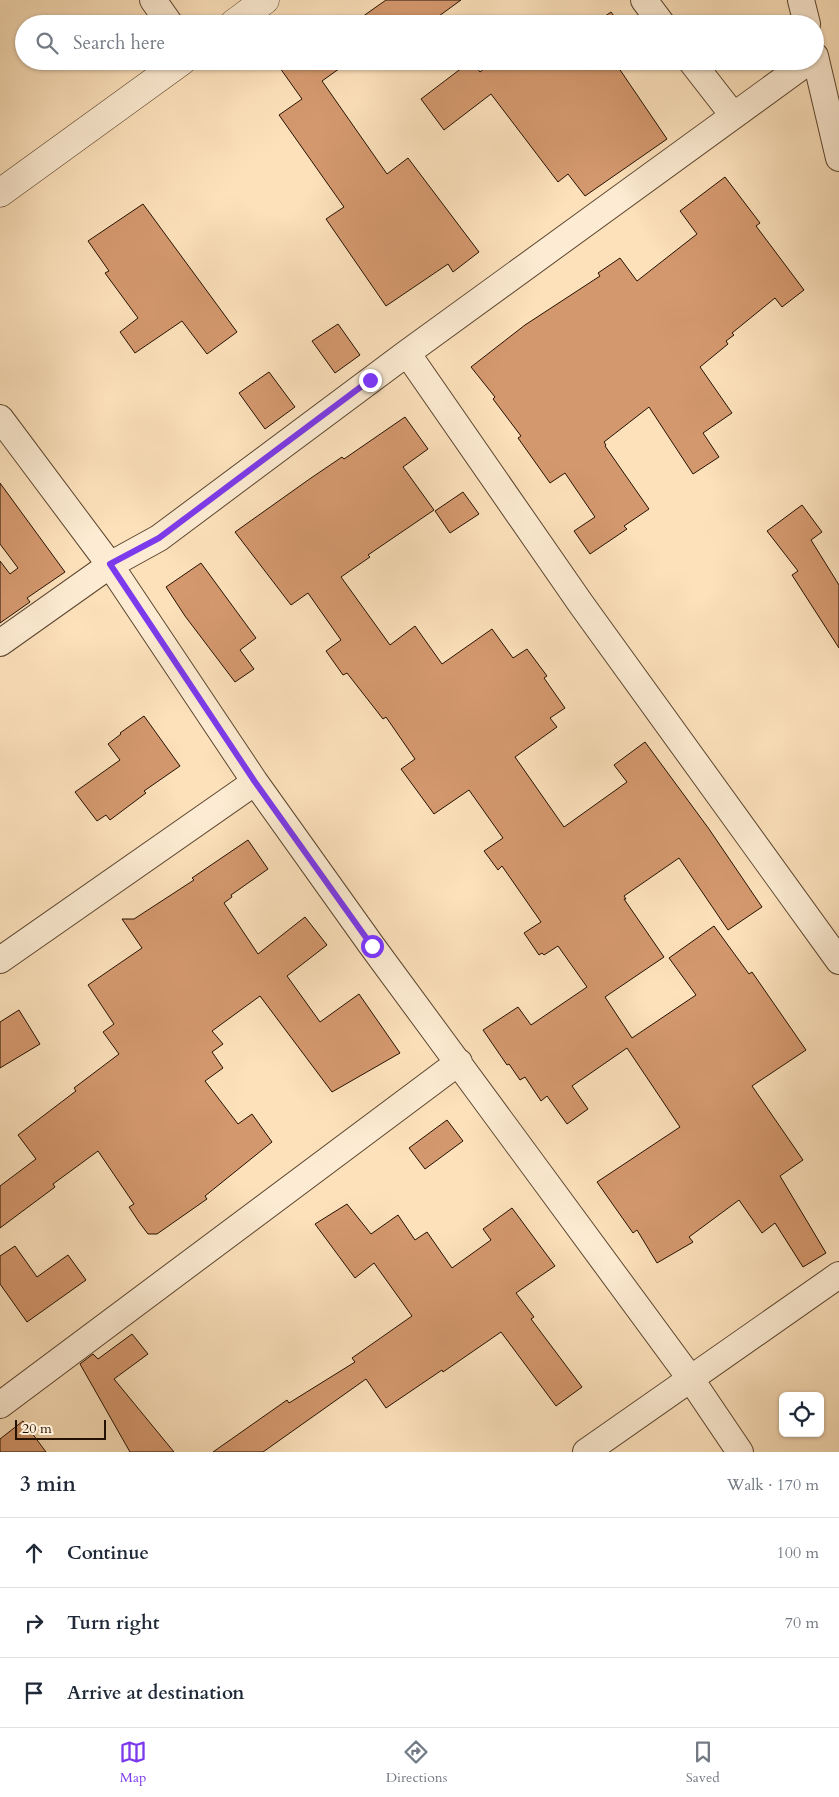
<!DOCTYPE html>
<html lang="en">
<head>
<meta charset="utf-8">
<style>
	:root { --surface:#fff; --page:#f6f6f7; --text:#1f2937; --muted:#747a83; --line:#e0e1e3; --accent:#7c3aed }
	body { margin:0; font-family:Cardo,serif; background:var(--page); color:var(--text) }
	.controls { position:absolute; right:15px; bottom:15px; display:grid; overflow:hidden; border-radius:8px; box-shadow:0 1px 4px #0004 }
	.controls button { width:45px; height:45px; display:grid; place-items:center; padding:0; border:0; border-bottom:1px solid var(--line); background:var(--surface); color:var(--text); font:25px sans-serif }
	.scale { position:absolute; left:15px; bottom:12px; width:91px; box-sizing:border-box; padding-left:5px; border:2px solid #251100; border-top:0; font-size:14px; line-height:18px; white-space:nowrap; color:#251100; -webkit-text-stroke:4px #fdecd3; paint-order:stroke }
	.stop { position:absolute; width:15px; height:15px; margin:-11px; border:4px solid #7c3aed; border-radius:50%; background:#fff }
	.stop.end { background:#7c3aed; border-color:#fff; box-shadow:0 1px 5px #0008 }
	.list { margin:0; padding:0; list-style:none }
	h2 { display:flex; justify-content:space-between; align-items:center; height:65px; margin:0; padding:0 20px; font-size:21px }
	h2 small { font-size:16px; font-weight:400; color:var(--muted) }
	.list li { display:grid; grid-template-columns:32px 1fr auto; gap:15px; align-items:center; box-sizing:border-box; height:70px; padding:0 20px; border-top:1px solid var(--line) }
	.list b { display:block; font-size:19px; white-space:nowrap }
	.list em { font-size:16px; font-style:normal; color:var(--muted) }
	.icon { flex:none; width:28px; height:28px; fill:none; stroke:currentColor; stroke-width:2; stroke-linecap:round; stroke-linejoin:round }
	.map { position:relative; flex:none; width:839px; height:1452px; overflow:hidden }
	.search { position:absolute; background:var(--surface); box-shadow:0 1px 4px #0004; left:15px; right:15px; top:15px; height:55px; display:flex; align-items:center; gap:12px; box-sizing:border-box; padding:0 18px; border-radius:28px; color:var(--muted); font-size:19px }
	.sheet { height:275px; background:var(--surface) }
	nav { display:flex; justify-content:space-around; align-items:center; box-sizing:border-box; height:70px; border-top:1px solid var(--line); background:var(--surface); font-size:14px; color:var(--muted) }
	nav a { display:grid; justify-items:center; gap:2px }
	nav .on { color:var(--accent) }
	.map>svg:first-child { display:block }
	.building { fill:#d4986e; stroke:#251100 }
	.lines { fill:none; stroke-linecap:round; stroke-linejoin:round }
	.minor-casing { stroke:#5b452f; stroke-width:28 }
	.tertiary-casing { stroke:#5b452f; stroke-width:29 }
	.minor { stroke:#fdecd3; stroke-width:26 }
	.tertiary { stroke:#fdecd3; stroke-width:28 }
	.route { stroke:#7c3aed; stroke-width:6 }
</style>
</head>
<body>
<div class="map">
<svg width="839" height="1452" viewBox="0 0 839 1452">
	<rect width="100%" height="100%" fill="#fce1bb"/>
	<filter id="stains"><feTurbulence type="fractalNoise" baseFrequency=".004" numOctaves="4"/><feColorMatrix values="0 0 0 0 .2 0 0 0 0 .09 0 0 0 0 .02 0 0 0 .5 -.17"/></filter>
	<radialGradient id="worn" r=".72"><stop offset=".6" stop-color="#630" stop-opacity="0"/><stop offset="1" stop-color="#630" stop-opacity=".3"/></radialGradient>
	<path class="building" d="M386,0H461L428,24H352Z
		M611,12L620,24H594Z
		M275,61H350L322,81L387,174L408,158L479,252L453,272L448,264L386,306L326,219L344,207L279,115L302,99Z
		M471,61L480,72L494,61H614L667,139L585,196L568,174L558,182L491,94L444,130L421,99Z
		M725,177L760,223L756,226L804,290L782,307L775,298L732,333L734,335L726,341L728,344L700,367L732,413L703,433L719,457L693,474L649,407L604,442L606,445L605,446L649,509L624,526L627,529L590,554L574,531L595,517L565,473L550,483L518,438L521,436L493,399L495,397L471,367L525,325L600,276L598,273L620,258L637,281L697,234L680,211Z
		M143,204L237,332L207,354L182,321L135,353L120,332L138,318L105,273L109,271L88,241Z
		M338,324L360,355L335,373L312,341Z
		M269,372L295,407L265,429L239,393Z
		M405,417L428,449L403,467L434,510L368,555L370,557L341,577L390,645L415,626L442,664L492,629L513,658L527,649L547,676L544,678L565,708L550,718L557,727L515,757L564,827L627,782L614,765L645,742L709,829L762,907L728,930L679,858L624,896L626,899H624L664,957L605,997L632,1038L696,995L669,958L714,926L749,974L752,972L806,1050L752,1086L803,1160L780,1176L826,1253L803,1267L775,1223L762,1233L739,1200L689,1237L693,1242L657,1263L637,1230L633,1233L597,1182L680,1127L627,1048L572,1086L588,1109L567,1124L547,1096L541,1101L525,1077L520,1080L509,1064L507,1065L483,1030L518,1007L531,1025L587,987L558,946L544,955L542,953L539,955L524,933L541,922L502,866L498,870L484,851L503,838L469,790L434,814L401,769L415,759L386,717L383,719L347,673L343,675L326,651L341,640L308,593L291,605L235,532L311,478L342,457L344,459Z
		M0,483L65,572L27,598L30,602L0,623V561L10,574L18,568L0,544Z
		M463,492L479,514L450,533L435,511Z
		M802,505L822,532L811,540L839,585V648L792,575L798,571L767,531Z
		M201,563L256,638L240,650L254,669L235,682L185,616L166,587Z
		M144,716L180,766L144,791L146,793L110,820L106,815L97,821L75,792L120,760L108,744L121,734L120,733Z
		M248,840L268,869L231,895L232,897L224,903L258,954L305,917L327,945L287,976L320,1022L359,994L400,1053L332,1092L260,996L212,1031L223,1044L212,1052L223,1068L205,1081L238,1124L252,1114L272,1142L205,1196L207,1199L157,1234H148L139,1222L129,1207L134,1204L98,1151L53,1184L55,1187L0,1228V1186L36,1159L18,1135L76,1091L74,1088L119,1054L103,1032L114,1024L88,985L142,948L122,919H134L194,880L192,878Z
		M19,1010L40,1044L0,1068V1022Z
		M447,1120L463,1141L425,1169L409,1148Z
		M347,1204L371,1234L398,1215L415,1240L427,1232L452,1268L491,1240L483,1229L512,1208L555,1266L516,1293L534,1317L531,1319L582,1387L556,1406L501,1332L443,1372L442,1370L386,1408L366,1379L263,1452H213L287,1400L289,1403L355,1362L352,1358L412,1316L374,1263L355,1278L315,1224Z
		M15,1246L37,1277L68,1255L86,1280L27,1322L0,1284V1256Z
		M132,1334L148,1354L114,1379L174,1452H130L80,1364L93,1354L98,1359Z
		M23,1421L46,1452H0V1439Z"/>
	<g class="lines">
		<g class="minor-casing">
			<path id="minor" d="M153,0L170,24
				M644,0L662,24
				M801,0L807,24
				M815,56L839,158
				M691,61L733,115
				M407,353L581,604L839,961
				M0,418L110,565L255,782L372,946L690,1378L740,1452
				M0,643L110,565L159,538L407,353L809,61
				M0,960L255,782
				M0,1405L459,1062
				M586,1452L839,1275"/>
		</g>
		<g class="tertiary-casing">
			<path id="tertiary" d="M233,24L265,0
				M0,193L182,61"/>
		</g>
		<use href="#minor" class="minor"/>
		<use href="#tertiary" class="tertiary"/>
	</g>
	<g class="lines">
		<path class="route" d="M370,380L159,538L110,564L255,782L372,946"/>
	</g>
	<rect width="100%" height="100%" filter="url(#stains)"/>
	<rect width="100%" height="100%" fill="url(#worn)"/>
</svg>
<div class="controls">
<button><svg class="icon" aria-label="locate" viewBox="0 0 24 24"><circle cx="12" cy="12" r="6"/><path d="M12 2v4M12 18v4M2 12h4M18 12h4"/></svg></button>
</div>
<div class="scale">20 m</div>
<div class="stop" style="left:372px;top:946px"></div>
<div class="stop end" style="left:370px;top:380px"></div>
<div class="search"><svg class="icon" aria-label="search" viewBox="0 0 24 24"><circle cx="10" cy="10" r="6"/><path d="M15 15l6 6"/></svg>Search here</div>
</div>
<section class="sheet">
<h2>3 min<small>Walk · 170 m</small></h2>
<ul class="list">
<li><svg class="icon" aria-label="ahead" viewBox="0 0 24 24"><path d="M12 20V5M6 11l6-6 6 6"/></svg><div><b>Continue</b></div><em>100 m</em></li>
<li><svg class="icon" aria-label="right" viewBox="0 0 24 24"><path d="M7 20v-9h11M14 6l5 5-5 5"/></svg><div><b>Turn right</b></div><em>70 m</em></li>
<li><svg class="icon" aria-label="arrive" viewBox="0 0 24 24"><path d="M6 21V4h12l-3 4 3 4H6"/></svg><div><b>Arrive at destination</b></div></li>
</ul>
</section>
<nav>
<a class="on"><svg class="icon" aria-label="map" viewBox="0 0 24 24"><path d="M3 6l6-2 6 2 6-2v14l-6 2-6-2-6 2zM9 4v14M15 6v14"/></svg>Map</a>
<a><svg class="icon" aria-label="directions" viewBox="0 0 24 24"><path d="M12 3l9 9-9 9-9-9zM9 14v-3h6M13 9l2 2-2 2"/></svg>Directions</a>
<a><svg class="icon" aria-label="saved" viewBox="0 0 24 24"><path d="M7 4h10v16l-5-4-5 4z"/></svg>Saved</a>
</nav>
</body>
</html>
